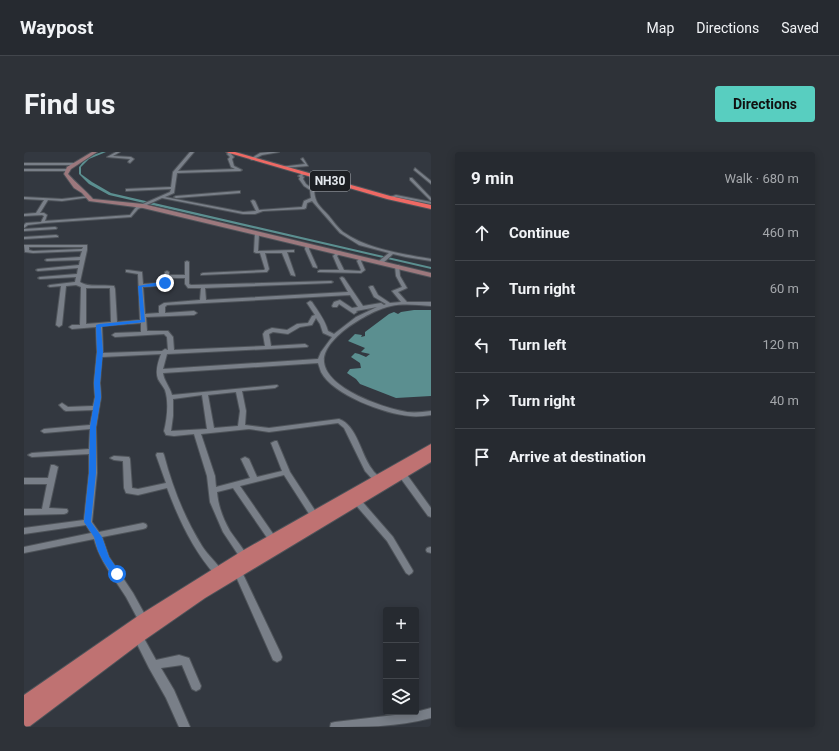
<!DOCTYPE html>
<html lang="en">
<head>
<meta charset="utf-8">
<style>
	:root { --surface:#262a30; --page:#2e3238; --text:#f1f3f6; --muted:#a4a7ab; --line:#42464c; --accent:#58cec0 }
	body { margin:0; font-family:Roboto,sans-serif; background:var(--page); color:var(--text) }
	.controls { position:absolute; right:12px; bottom:12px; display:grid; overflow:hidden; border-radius:4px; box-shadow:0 2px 10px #0003 }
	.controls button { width:36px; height:36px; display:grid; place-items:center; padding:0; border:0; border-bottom:1px solid var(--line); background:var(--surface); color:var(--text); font:20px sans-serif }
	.stop { position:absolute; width:12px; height:12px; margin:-9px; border:3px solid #1a73e8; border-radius:50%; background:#fff }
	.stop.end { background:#1a73e8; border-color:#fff; box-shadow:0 1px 4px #0008 }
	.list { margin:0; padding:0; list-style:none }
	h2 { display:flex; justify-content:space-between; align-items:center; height:52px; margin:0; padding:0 16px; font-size:17px }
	h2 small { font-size:13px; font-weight:400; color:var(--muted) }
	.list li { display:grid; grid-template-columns:26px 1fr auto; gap:12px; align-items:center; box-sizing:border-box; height:56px; padding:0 16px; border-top:1px solid var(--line) }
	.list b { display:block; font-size:15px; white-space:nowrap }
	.list em { font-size:13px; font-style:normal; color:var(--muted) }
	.icon { flex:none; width:22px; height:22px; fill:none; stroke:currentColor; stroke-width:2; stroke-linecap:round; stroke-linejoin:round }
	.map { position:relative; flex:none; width:407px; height:575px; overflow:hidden; border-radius:4px }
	header { display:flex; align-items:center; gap:24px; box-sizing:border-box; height:56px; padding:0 20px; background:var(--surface); border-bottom:1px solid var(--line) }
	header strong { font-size:19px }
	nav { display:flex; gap:22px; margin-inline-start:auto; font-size:14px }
	.intro { display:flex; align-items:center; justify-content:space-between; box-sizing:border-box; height:96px; padding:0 24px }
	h1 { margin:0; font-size:28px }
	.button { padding:10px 18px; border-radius:4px; background:var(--accent); color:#111; font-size:14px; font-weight:700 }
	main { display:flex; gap:24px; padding:0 24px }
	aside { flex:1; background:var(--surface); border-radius:4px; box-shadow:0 2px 10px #0003 }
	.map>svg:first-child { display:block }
	.water { fill:#5b8f90 }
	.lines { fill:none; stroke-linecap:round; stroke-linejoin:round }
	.canal { fill:#5b8f90; fill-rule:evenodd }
	.street-casing { stroke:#4f545a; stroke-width:2 }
	.secondary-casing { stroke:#4f545a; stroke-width:2 }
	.primary-casing { stroke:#4f545a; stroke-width:2 }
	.highway-casing { stroke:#4f545a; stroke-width:2 }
	.street { fill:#797f88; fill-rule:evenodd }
	.secondary { fill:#9c787d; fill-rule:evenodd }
	.primary { fill:#bf7272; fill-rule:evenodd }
	.highway { fill:#ee6964; fill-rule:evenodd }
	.route { fill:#1a73e8 }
	.labels { text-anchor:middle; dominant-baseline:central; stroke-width:4; stroke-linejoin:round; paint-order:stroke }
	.shield { fill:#1d1f23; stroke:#a9acb1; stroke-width:1 }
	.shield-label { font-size:12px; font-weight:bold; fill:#e5e9ee }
</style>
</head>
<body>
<header>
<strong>Waypost</strong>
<nav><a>Map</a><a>Directions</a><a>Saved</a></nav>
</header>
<div class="intro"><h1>Find us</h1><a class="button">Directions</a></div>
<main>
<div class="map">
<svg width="407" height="575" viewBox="0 0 407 575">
	<rect width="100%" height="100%" fill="#333840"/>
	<path class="water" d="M390,158H407V244L372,246L336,232L332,227L323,221L326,217L337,216L336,211L327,205L331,201L335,202L342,205L346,202L337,200L341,196L324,189L331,182L338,183L337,185L341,184V180L365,162L370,160L374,162L377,160Z"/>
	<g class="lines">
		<path class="canal" d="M78,0H82L65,7L57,15V22L68,30L87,41L407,115V117L85,43L65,32L55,22V15L63,5Z"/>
		<g class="street-casing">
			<path id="street" d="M92,0H96L89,4L107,5L110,7L106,11L104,10L106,7L83,5Z
				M166,0H170L154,19L211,17L207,15L204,7L206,5L203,2L205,0H209L207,2L210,5L208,7L210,14L218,18L216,19L153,21L150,41L141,45L219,60L232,59L227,49L229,48L231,49L235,58L278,55L280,49L287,46L286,38L280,34L275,27L276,25L274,24L279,21L281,22L278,24L280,25L279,27L282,32L290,38C291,52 296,54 305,64C309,69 314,76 319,80C343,97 378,102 407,107V109L382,105L369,102L359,111H355V109L365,101L335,93L316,81L288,49L283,51L282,56L280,57L239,59L231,62H219L138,46L114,57L107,65L20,71L4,73L0,76V73L2,71L17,70L20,64L18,63L0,64V62L12,61L20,48L0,47V45L38,47L65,44L67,45L38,49L24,48L16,61H20L23,63L21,69L106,63L112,55L146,40L147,37L103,39H102V37L147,35L149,20Z
				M245,0H255L238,3L228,8L226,7L236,1Z
				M279,6L284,14L258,16L256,15L281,12L277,7Z
				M0,11H51L53,12L51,13H0Z
				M391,16L407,29V32L390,18Z
				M0,17H43L45,18L43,19H0Z
				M386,26H388L407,46V49L386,28Z
				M215,39H216V41L152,46L150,45L152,44Z
				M372,43L407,50V52L372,45L365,47L363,46Z
				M31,75L33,76L32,77L0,79V77Z
				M231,81L235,82L234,99L270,98V100H263L271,123V124L267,123L258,101H241L245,117L243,120L177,123V122L179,121L240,118L241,117L236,101H232L230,100Z
				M32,83L34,84V85L0,87V85Z
				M282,92L286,93L285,97L293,115V116L289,115L281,97Z
				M0,93H63V98L56,130C65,136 79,132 90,134L91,137L93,170L116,168L114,122L102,120V118H104L118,120L119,132L139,131L141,120L143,119L145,120V123H161V110L163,109L165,110V132L167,133L307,129L309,130L307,131L181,136L182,148L324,140L316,126L318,125L320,126L339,154L357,151L360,153L362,152L350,145L345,135L347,134H349L354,143L366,151L377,150L368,139L378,135L372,124L371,114L375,113L376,124L383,136L374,140L383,150H407V154C394,153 380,151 367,154C347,158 298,186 300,210C303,237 360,256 383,260C391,261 399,260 407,259V263C400,264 393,265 386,264C361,262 309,243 297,220C296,217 295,214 294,211L139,221C140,229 146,235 148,243L253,233L254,234L251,236L218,239L222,259L221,273L245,276L315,267C333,273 337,303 348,317C350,321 354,323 357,327L356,329H350L341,319L320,276L314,271L245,280L225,277L177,282L191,324L192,335L226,326L217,307L221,305L225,307L233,325L258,319L247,291L251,289H253L266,320L294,363L293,365H287L260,323L216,334L252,386L253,388L252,390L249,391L246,390L209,336L193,340C194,353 199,367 206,379C212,388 219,396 224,405L223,407L220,408L217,407L199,380L186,350L183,324L170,282L150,284L142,283L140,279C143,267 145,250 141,238C139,234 136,231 134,227C131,219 134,210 137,202L78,205L76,231L77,245L72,275L73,321L68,370L75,380L119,371L122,372L123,374L122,376L119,377L78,385L85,405L109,441L125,470L123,473L120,474L117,473C112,464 107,454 102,445C90,426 76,409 70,387L0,401V395L67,381L62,373L0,382V376L60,368L65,321V302L8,305L4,303L8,301L65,297L66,277L20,281L17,279L20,277L66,273L69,258L42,259L40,258L35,253L38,251L44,255L69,254L71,245L70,231L73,200L72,175L48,177L45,175L48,173H56L57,135L52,133L42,134L38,173L35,175L32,173L37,134L26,135L24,134L26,133L51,130L52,125L16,127L14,126L16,125L53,122L54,116L14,119L12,118L14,117L55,113L56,108L23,109L21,108L23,107L56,105L58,99L9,101L1,100ZM5,95H59L58,97L9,99L5,98ZM144,126H161V132L164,136H177L176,148L140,151L135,154V161L121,162L119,135L142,133L143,131ZM62,136H86L87,170L62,172ZM326,143L334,155L328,156L316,148L310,150L308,154L309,155H313L315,152L330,162L333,160L332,159L353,155L332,165L310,182L304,179C301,168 294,159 288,150L286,149L283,151L291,163L288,164L284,171L273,172L263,178L248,176L241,179L239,182L241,194L150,198L149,185L144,179H123L122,165L170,163L173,161L170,159L141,161V155L143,153ZM292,166L296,172L299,181L308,185L297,200L294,207L139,217L143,202L283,195L284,194L281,192L247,194L245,182L249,180L264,182L276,175L288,173ZM117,171V180L91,181L88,183L91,185L140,182L143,185L144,198L141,197L138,199L79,201L78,174ZM212,240L216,259L214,274L190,276L184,243ZM178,243L183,277L147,279L149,264V247Z
				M314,99L318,100L313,104L320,118L336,119L337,118L333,109L337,105L339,106L337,109L341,118L337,121L294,120V119L296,118H315L309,104Z
				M133,301H139L140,303C148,334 161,367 178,394C184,404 194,411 199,421L198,424L195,425L192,424C169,398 155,368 143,336L114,343L102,341L100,336L99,309L90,308L86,306L90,304L105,305L106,307L108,336L114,337L142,331L132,303Z
				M27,313H30L34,315L25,356L43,357L44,359L43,361L40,362L0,363V357H18L23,332H0V326H24Z
				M378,319L381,320L407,356V365L404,364L375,324L374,322L375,320Z
				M333,346L336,347L369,385L388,417L389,419L388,421L385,423L382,421L363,389L330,351L329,349L330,347Z
				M406,395H407V401L403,400L402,398L403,396Z
				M214,416L217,418L218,420L257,502L258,505L257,508L253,510L249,508L210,420L211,418Z
				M114,480L117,481L132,508L155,503L165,506L177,534L176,537L172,539L168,537L158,513L137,516L150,538L166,575H155L142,546L125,516L109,484L111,481Z
				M407,556V566C373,575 340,575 306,575L307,571L311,570L388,561Z"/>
		</g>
		<g class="secondary-casing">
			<path id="secondary" d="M68,0H73L47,17L44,22C52,31 61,38 69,47L119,52L407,121V125L119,56L65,49L58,41L50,36L40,22L43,15Z"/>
		</g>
		<g class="primary-casing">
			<path id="primary" d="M407,292V310L181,446L119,489L6,574L0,575V543L114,464L218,399Z"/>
		</g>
		<g class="highway-casing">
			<path id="highway" d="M202,0H211L366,44L407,53V57L363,47Z"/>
		</g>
		<use href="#street" class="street"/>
		<use href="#secondary" class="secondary"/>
		<use href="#primary" class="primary"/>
		<use href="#highway" class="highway"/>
	</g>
	<path class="route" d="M141,129L143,132L138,134L118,135L121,170L77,175L79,200L76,231L77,245L72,275V321L67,370L78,385L85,405L97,422L93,426L90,425L79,409L74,399L70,385L60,370L65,321L66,275L71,245L70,231L73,200L72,173L75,172L117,168L114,134Z"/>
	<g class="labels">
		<rect class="shield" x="286" y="19" width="40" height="20" rx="3"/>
		<g class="shield-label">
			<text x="306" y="29">NH30</text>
		</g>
	</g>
</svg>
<div class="controls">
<button>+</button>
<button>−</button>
<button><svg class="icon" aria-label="layers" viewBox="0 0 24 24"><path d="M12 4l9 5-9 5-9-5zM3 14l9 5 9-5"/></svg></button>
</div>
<div class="stop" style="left:93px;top:422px"></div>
<div class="stop end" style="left:141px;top:131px"></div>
</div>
<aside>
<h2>9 min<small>Walk · 680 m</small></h2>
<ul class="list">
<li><svg class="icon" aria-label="ahead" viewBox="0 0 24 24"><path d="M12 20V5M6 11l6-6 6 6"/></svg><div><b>Continue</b></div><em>460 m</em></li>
<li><svg class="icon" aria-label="right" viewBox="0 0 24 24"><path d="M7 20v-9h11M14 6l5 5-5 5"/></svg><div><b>Turn right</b></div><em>60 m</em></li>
<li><svg class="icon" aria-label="left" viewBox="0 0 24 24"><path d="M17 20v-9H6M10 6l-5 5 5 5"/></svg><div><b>Turn left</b></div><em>120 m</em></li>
<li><svg class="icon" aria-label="right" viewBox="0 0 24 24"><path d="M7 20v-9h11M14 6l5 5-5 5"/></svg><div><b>Turn right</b></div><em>40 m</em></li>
<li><svg class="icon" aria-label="arrive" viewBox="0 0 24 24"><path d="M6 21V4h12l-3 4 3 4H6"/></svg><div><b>Arrive at destination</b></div></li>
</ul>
</aside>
</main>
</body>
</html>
